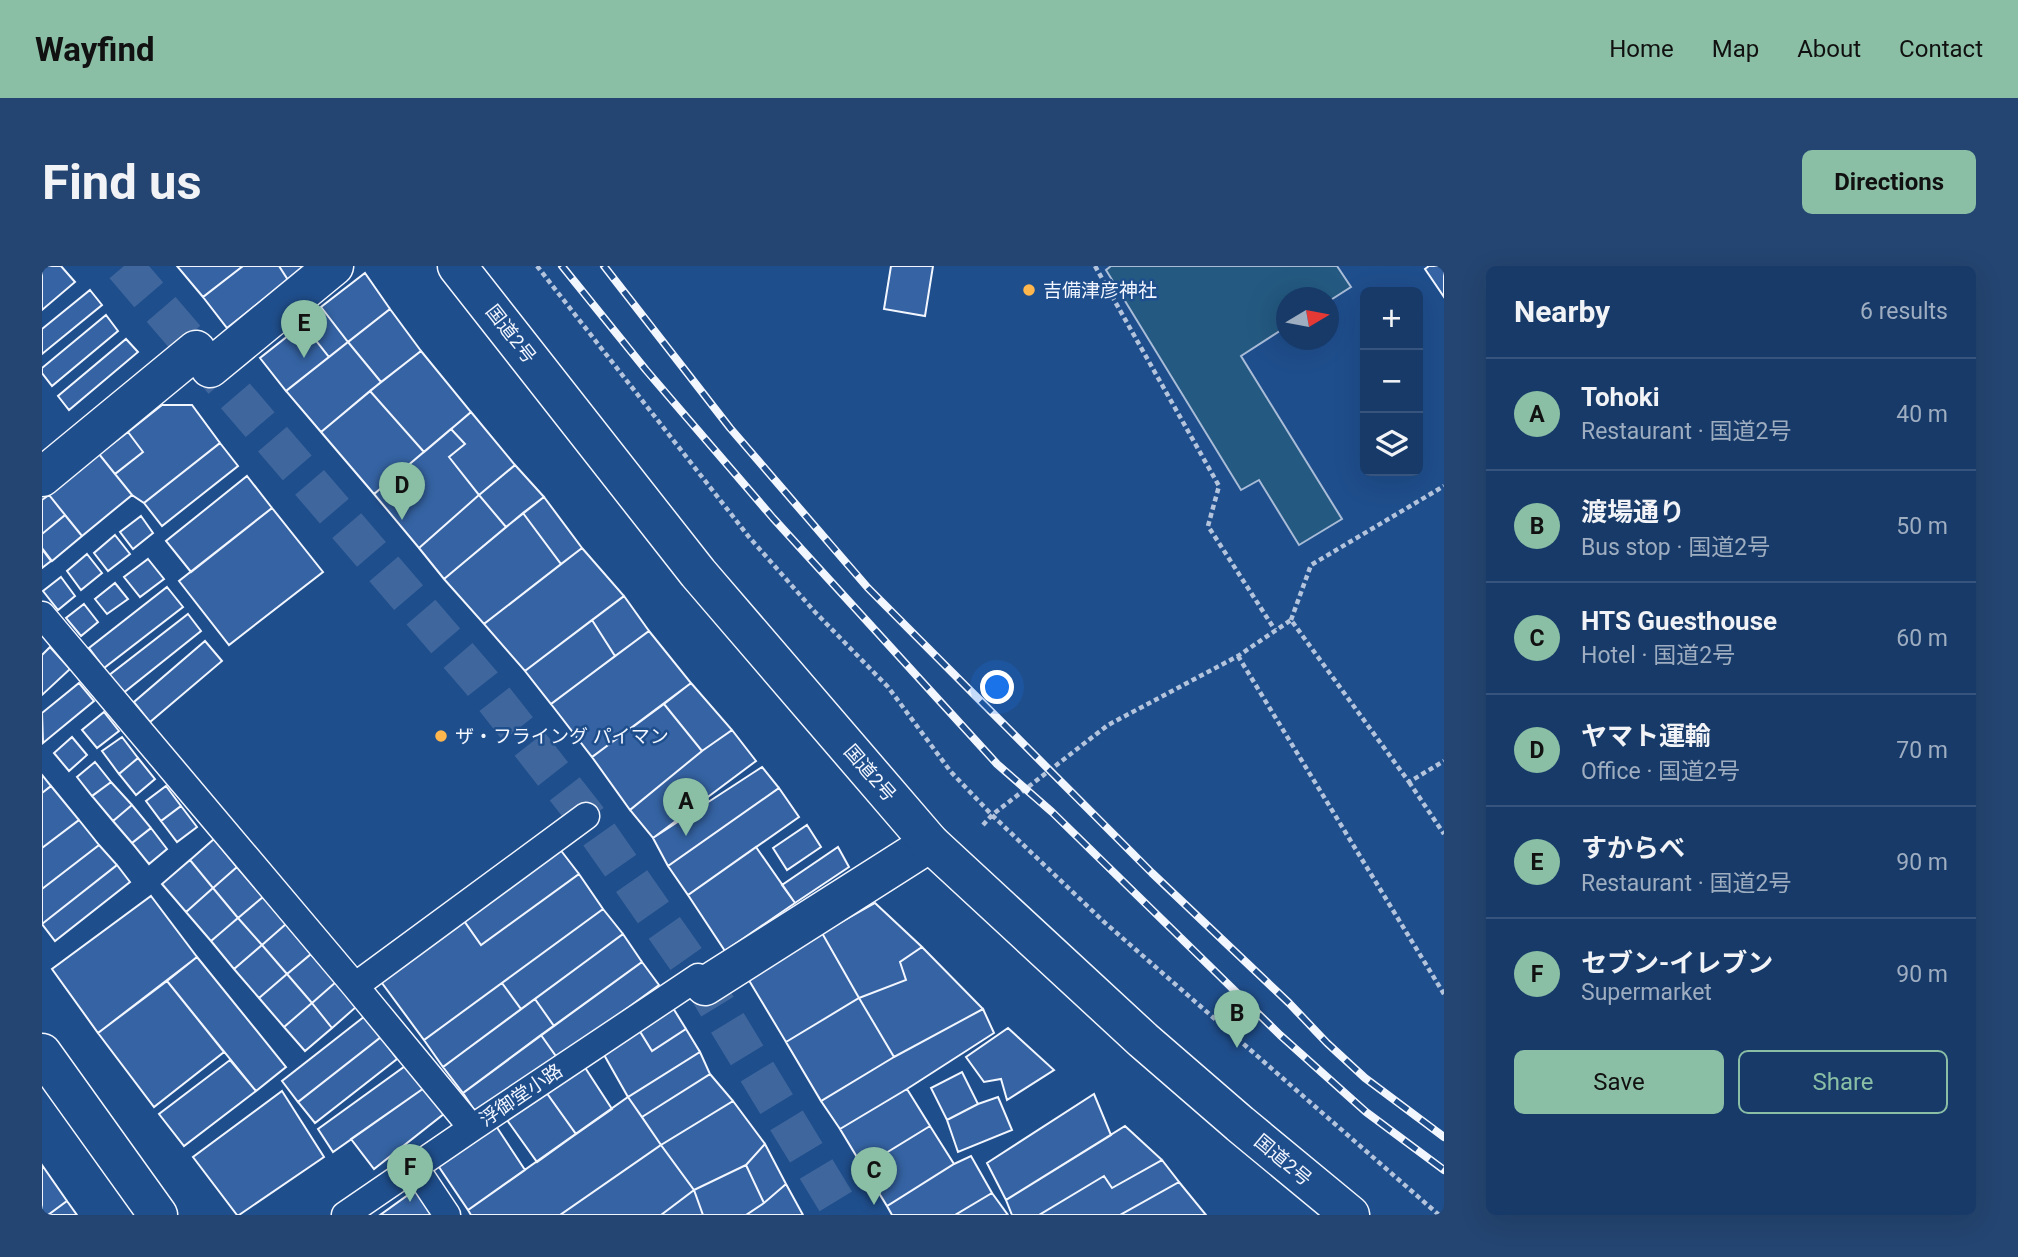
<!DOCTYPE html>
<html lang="en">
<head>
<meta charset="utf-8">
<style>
	:root { --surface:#173a69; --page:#244571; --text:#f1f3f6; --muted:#9eadc0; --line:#36547d; --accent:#8abfa5 }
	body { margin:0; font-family:Roboto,"Noto Sans JP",sans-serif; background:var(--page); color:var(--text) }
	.controls { position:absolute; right:21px; top:21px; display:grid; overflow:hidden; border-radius:10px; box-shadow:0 7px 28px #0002 }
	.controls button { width:63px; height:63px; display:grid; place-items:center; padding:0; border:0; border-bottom:2px solid var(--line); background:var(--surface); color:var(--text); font:35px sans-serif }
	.compass { position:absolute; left:1234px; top:21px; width:63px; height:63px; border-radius:50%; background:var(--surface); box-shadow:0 7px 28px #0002; rotate:80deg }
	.you { position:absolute; left:956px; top:422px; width:24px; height:24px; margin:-18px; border:5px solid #fff; border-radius:50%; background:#1a73e8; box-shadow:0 0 0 10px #1a73e833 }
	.badge { display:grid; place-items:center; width:46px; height:46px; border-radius:50%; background:var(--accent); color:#111; font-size:23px; font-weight:700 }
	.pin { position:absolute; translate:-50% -58px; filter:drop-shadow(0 2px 4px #0008) }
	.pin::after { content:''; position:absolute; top:37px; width:24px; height:21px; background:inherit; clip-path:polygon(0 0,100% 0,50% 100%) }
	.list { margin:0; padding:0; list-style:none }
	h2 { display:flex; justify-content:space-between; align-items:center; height:91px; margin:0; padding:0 28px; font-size:30px }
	h2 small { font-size:23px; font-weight:400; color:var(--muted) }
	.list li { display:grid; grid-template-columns:46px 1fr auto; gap:21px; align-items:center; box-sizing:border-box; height:112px; padding:0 28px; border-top:2px solid var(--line) }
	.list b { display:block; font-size:26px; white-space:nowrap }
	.list p { margin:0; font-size:23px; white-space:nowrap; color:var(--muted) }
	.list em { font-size:23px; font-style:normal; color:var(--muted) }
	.actions { display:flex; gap:14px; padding:21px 28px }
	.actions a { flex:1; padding:16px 0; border:2px solid var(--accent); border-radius:10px; text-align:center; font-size:24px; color:var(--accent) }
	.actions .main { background:var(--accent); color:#111 }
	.icon { flex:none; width:38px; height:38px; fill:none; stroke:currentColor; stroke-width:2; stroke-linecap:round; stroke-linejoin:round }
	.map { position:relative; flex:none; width:1402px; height:949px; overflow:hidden; border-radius:10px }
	header { display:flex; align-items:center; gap:42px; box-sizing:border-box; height:98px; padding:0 35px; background:var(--accent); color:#111 }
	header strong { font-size:33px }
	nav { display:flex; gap:38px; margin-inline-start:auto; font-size:24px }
	.intro { display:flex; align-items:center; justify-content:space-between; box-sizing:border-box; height:168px; padding:0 42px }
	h1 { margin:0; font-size:49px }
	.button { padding:18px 32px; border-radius:10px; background:var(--accent); color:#111; font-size:24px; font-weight:700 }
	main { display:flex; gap:42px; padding:0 42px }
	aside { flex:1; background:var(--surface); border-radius:10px; box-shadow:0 7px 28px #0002 }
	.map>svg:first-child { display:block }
	.green { fill:#245a82; stroke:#a8bbd7; stroke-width:2 }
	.building { fill:#3563a3; stroke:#f2f6ff; stroke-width:2 }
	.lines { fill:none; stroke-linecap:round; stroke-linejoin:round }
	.street-tunnel { stroke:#3f679d; stroke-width:38; stroke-dasharray:38 19; stroke-linecap:butt }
	.lane-casing { stroke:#f2f6ff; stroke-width:29 }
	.street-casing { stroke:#f2f6ff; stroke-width:41 }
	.secondary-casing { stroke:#f2f6ff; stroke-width:41 }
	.highway-casing { stroke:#f2f6ff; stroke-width:41 }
	.path { stroke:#b3c4dc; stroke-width:4.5; stroke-dasharray:5 3.5; stroke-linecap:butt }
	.lane { stroke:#1f4e8c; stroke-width:26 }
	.street { stroke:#1f4e8c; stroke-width:38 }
	.secondary { stroke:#1f4e8c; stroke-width:38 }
	.highway { stroke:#1f4e8c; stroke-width:38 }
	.rail-casing { stroke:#f2f6ff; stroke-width:8 }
	.rail { stroke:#1f4e8c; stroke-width:5; stroke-dasharray:16; stroke-linecap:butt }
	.poi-dot { fill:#ffb74d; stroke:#1f4e8c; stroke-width:2.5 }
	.labels { text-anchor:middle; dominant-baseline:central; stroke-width:5; stroke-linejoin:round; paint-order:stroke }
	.poi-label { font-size:19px; fill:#f2f6ff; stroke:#1f4e8c; text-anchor:start }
	.street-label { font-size:19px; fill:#f2f6ff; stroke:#1f4e8c }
</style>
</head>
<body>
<header>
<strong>Wayfind</strong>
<nav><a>Home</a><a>Map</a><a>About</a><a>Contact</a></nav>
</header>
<div class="intro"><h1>Find us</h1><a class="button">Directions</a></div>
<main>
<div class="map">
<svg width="1402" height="949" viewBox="0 0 1402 949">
	<rect width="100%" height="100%" fill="#1f4e8c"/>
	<path class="green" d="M1069,0H1295L1309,21L1287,35L1286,32H1244V61L1199,90L1300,253L1257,279L1217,214L1199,224L1064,4Z"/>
	<path class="building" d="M0,0H19L33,16L0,44Z
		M135,0H201L161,31Z
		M201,0H237L246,14L185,62L161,31Z
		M237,0H264L246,14Z
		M849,0H891L883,50L842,43Z
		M1387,0H1402V31L1383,3Z
		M323,7L348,43L306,76L279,41Z
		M48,24L60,39L0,88V63Z
		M279,41L306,76L287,91L261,58Z
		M348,43L379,85L339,116L306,76Z
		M64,49L76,65L10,120L0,107V102Z
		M261,58L287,91L244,125L218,92Z
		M84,73L96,86L27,144L16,130Z
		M306,76L339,116L279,166L244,125Z
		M379,85L429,146L382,186L328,125Z
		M328,125L382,186L332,228L279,166Z
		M120,139H150L178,177L102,237L90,229L73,208L101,186L86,166Z
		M429,146L473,199L437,229L407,191L423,178L409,163Z
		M409,163L423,178L407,191L437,229L377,282L332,228Z
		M86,166L101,186L73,208L57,188Z
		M178,177L196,200L120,260L102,237Z
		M57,188L90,229L40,270L7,229Z
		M473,199L502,231L464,261L437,229Z
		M205,210L230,242L149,306L124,275Z
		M7,229L23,249L0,268V234Z
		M437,229L464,261L402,313L377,282Z
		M502,231L540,282L519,298L481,247Z
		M230,242L281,306L187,379L137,315Z
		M481,247L519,298L442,358L402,313Z
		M23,249L40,270L10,295L0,282V268Z
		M99,250L111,267L91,283L78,266Z
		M73,269L88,288L66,305L52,287Z
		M540,282L582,330L483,405L442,358Z
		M0,283L9,295L0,302Z
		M45,288L60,307L39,324L25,305Z
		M106,293L122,313L98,331L82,311Z
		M19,311L33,330L16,344L1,325Z
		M73,317L86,333L65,348L53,333Z
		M125,321L141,341L62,402L47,382Z
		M582,330L607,365L573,390L550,354Z
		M42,338L56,356L39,370L24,352Z
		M146,348L159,365L80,428L66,410Z
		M550,354L573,390L509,438L483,405Z
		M607,365L649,417L550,491L509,438Z
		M163,375L180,395L108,456L92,436Z
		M8,381L28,403L0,429V389Z
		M37,417L52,435L1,477L0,447Z
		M649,417L690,464L660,485L622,438Z
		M622,438L660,485L588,544L550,491Z
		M62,446L77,465L55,482L40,464Z
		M690,464L714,495L611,572L588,544L660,485Z
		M30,471L45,489L27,505L12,487Z
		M80,471L96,492L77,508L60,485Z
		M96,492L113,513L94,529L77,508Z
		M53,496L69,516L50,530L35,511Z
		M720,501L737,522L626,600L611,572Z
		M0,509L9,520L0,527Z
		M69,516L90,539L71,555L50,530Z
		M9,520L37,554L0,582V527Z
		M124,520L139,540L119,555L104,535Z
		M737,522L757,551L646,629L626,600Z
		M90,539L109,562L90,577L71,555Z
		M139,540L155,561L135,576L119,555Z
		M37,554L57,579L0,623V582Z
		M765,559L779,581L745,604L731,582Z
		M109,562L125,583L107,598L90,577Z
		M172,573L195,601L171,622L148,594Z
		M57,579L75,599L0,658V623Z
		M714,581L753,637L683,685L646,629Z
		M796,581L807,601L753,637L740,619Z
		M517,582L537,608L439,679L420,652Z
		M148,594L171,622L144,646L120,618Z
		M75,599L88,616L13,675L0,658Z
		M195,601L221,631L196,652L171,622Z
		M537,608L561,643L382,774L337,713L420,652L439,679Z
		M171,622L196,652L169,675L144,646Z
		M109,630L155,691L56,767L10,703Z
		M221,631L244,658L220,679L196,652Z
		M833,637L880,681L858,696L864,714L817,732L780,667Z
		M561,643L581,668L479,743L460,717Z
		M196,652L220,679L192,703L169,675Z
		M244,658L269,688L245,708L220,679Z
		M780,667L817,732L744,776L705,711Z
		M581,668L600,696L512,760L493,733Z
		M220,679L245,708L217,732L192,703Z
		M880,681L941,743L852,791L817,732L864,714L858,696Z
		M269,688L294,716L270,737L245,708Z
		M155,691L244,801L214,825L125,715Z
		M600,696L617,719L516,793L499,769Z
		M245,708L270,737L242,761L217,732Z
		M125,715L182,786L112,841L56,767Z
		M294,716L314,741L290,762L270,737Z
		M460,717L479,743L401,801L382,774Z
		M817,732L852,791L779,835L744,776Z
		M493,733L512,760L421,827L401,801Z
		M270,737L290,762L263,785L242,761Z
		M631,742L644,763L610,785L597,764Z
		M941,743L952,767L865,823L798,863L779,835L852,791Z
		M323,750L339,771L256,836L240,815Z
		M966,762L1012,804L965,834L959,813L942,816L924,791Z
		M644,763L658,786L586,831L561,787L597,764L610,785Z
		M499,769L516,793L437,851L421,827Z
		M339,771L355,793L273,857L256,836Z
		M658,786L668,808L600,851L586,831Z
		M188,794L214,825L142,880L117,848Z
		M366,798L382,822L291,886L276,863Z
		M542,800L570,843L534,868L504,826Z
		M920,806L936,838L905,854L889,822Z
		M668,808L691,835L619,879L600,851Z
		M382,822L403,847L332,903L309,873Z
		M865,823L888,860L821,901L798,863Z
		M240,825L282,891L197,949H195L151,891Z
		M504,826L534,868L495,896L465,854Z
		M1052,828L1069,869L964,934L945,897Z
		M586,831L619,879L518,949H429L426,944Z
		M956,831L970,864L916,886L905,854L936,838Z
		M691,835L723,878L704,899L652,924L619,879Z
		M454,860L483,904L426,944L395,898Z
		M888,860L912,898L845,940L821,901Z
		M1083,860L1120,894L1070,922L1062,910L997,949H970L964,934Z
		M723,878L744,918L722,937L704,899Z
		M619,879L652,924L619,949H518Z
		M929,890L950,927L913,949H850L845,940L912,898Z
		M1120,894L1137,916L1078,949H997L1062,910L1070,922Z
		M0,899L25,935L6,949H0Z
		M704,899L722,937L704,949H661L652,924Z
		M1137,916L1164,949H1078Z
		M744,918L761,949H704L722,937Z
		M373,924L391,949H338Z
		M652,924L661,949H619Z
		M950,927L966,949H913Z
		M25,935L35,949H6Z"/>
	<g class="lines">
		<path class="street-tunnel" d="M82,0L439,416L544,550L663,720L802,949"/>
		<g class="lane-casing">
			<path id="lane" d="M0,349L313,720L430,862
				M313,720L544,550
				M373,901L405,949
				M303,949L430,862L656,711"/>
		</g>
		<g class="street-casing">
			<path id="street" d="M168,102L292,0
				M0,211L154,84
				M663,720L888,577"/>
		</g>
		<g class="secondary-casing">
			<path id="secondary" d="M0,787L116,949"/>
		</g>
		<g class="highway-casing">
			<path id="highway" d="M415,0L656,307L888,577L1101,774L1198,858L1308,949"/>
		</g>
		<path class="path" d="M495,0L707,271L773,346L846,421L909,506L950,549L1061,655L1397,949
			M1053,0L1177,220L1166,260L1233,364
			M1249,354L1269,299L1402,220
			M1196,390L1402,728
			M1367,516L1402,568
			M941,559L950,549L1066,459L1196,390L1249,354L1367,516L1402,495"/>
		<use href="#lane" class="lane"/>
		<use href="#street" class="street"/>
		<use href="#secondary" class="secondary"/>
		<use href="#highway" class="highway"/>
		<g class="rail-casing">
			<path id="rail" d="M520,0L604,104L731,252L955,498L1010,546L1238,769L1324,846L1402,904
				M562,0L688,162L826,322L1110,607L1247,737L1285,777L1323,812L1402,871"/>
		</g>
		<use href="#rail" class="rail"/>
	</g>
	<g class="poi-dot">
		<circle cx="987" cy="24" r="7"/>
		<circle cx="399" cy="470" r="7"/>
	</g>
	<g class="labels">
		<g class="poi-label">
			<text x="1001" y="24">吉備津彦神社</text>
			<text x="413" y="470">ザ・フライング パイマン</text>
		</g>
		<g class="street-label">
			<text transform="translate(469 68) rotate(52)">国道2号</text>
			<text transform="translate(828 507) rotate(49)">国道2号</text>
			<text transform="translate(479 829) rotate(-34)">浮御堂小路</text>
			<text transform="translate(1241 894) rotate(40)">国道2号</text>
		</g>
	</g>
</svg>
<div class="controls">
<button>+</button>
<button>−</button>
<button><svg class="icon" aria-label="layers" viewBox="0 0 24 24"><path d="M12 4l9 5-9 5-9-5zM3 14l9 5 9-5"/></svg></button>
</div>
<svg class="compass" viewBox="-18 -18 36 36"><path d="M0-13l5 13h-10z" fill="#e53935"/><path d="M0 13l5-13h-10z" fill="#9eadc0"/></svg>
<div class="you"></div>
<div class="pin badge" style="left:644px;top:570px">A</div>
<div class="pin badge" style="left:1195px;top:782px">B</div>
<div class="pin badge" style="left:832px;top:939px">C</div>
<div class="pin badge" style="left:360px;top:254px">D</div>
<div class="pin badge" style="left:262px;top:92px">E</div>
<div class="pin badge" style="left:368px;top:936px">F</div>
</div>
<aside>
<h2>Nearby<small>6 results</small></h2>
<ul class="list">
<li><span class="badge">A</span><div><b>Tohoki</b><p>Restaurant · 国道2号</p></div><em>40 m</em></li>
<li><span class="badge">B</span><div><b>渡場通り</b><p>Bus stop · 国道2号</p></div><em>50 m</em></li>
<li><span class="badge">C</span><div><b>HTS Guesthouse</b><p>Hotel · 国道2号</p></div><em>60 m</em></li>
<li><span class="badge">D</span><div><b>ヤマト運輸</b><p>Office · 国道2号</p></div><em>70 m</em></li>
<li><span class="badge">E</span><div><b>すからべ</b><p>Restaurant · 国道2号</p></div><em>90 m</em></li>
<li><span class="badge">F</span><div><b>セブン-イレブン</b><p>Supermarket</p></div><em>90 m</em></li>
</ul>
<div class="actions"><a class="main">Save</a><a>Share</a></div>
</aside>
</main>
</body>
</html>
